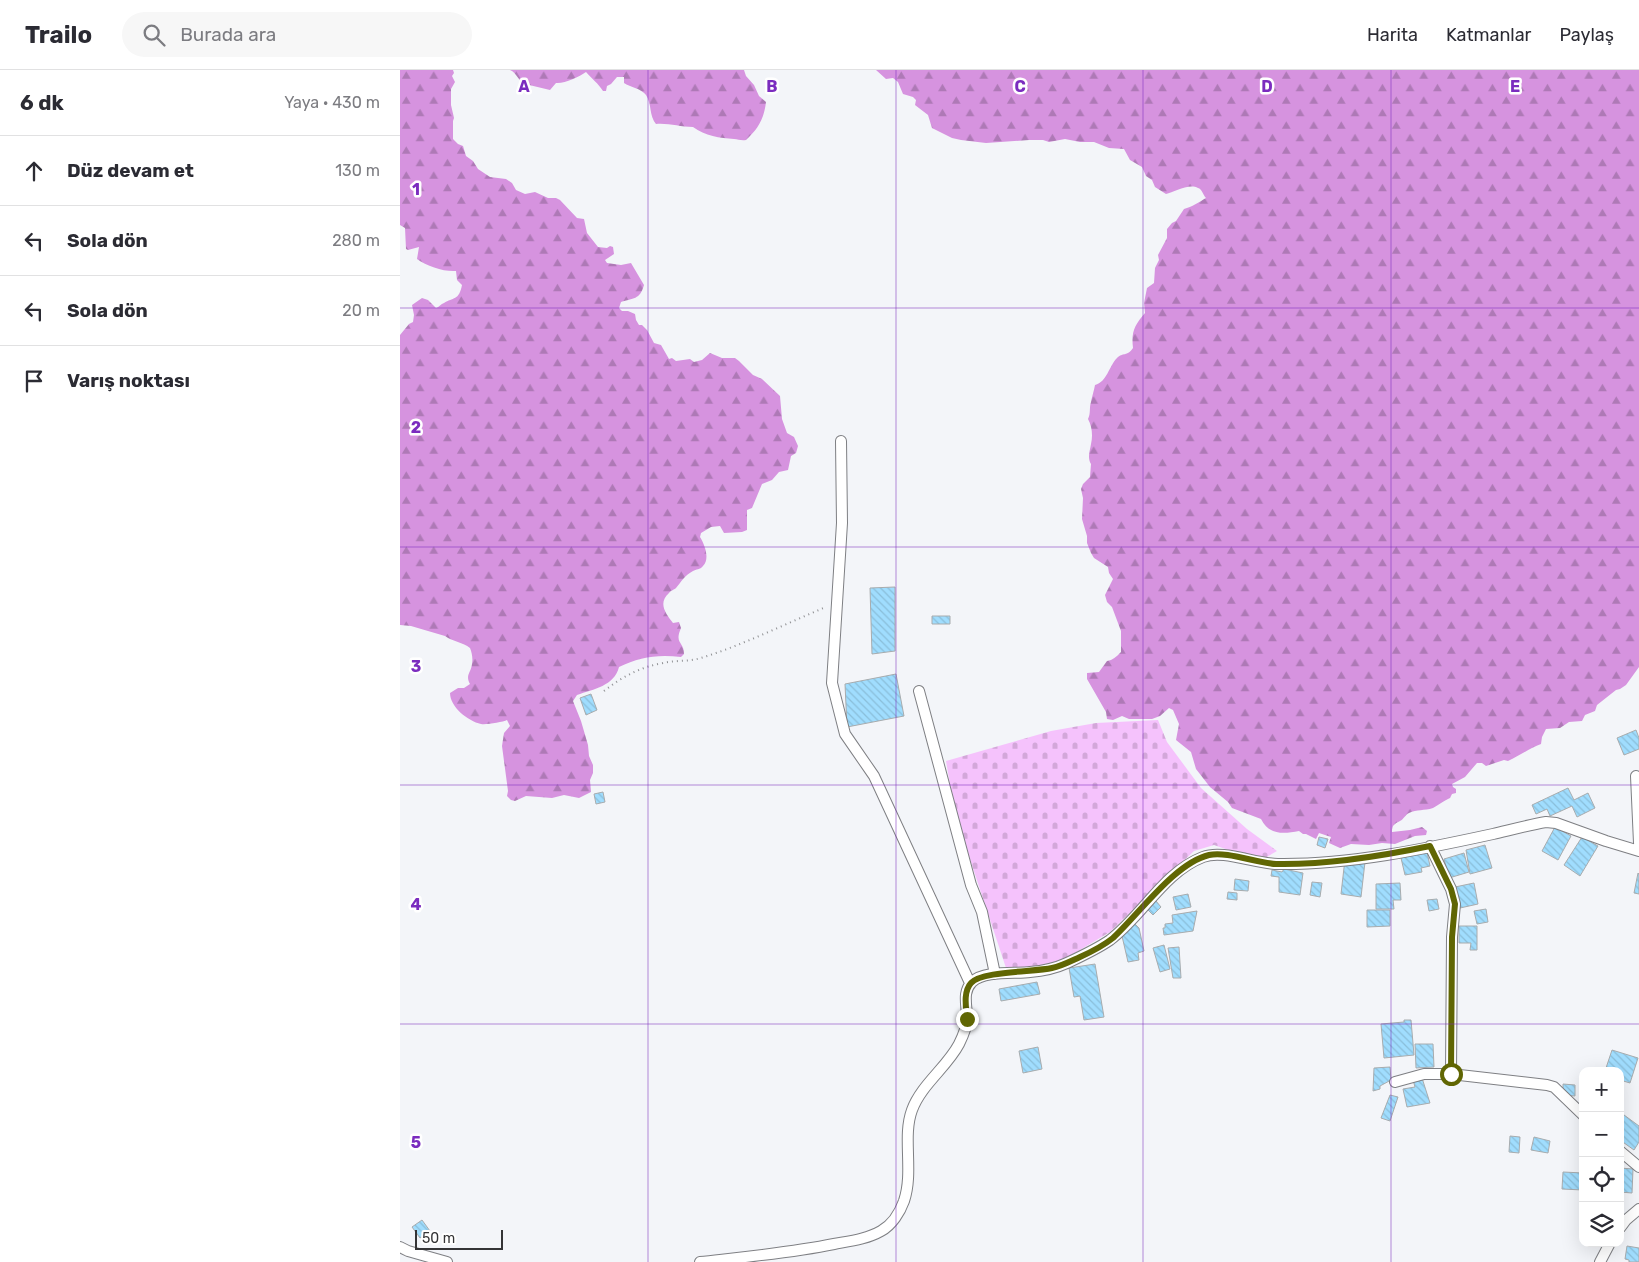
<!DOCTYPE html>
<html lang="tr">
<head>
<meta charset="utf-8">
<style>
	:root { --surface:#fff; --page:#f7f7f7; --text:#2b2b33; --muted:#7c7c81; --line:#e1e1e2 }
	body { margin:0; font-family:Rubik,sans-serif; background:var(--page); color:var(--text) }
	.controls { position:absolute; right:15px; bottom:15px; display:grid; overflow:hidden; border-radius:10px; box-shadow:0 5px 20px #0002 }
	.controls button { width:45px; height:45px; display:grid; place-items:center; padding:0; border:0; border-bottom:1px solid var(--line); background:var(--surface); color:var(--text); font:25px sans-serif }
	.scale { position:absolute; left:15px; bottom:12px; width:88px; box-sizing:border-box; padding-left:5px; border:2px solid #343436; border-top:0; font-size:14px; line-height:18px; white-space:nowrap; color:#343436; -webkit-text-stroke:4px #fff; paint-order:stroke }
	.stop { position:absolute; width:15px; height:15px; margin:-11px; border:4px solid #606603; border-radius:50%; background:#fff }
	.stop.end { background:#606603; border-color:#fff; box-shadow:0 1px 5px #0008 }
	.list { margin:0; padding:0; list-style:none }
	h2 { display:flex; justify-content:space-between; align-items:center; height:65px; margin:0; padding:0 20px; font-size:21px }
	h2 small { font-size:16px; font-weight:400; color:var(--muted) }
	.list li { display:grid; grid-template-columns:32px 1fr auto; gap:15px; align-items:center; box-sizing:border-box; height:70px; padding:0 20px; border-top:1px solid var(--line) }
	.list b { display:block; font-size:19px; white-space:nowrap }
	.list em { font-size:16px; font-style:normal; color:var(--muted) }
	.icon { flex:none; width:28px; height:28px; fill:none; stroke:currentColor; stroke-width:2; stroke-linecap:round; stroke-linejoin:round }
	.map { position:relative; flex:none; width:1239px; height:1192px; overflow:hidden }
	header { display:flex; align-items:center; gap:30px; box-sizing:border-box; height:70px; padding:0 25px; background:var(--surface); border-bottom:1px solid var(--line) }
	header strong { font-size:24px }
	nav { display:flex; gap:28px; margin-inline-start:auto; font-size:18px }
	.search { width:350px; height:45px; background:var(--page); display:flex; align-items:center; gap:12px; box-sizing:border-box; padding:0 18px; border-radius:28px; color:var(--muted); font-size:19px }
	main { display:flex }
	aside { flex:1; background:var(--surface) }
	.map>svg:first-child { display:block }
	.forest { fill:url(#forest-firs) }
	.cemetery { fill:url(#cemetery-stones) }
	.building { fill:url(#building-back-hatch); stroke:#a8acae }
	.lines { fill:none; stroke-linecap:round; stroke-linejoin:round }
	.minor-casing { stroke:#7e7f83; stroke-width:12 }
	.path { stroke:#909194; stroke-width:2; stroke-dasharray:1 4; stroke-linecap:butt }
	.minor { stroke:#fff; stroke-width:10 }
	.route { stroke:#606603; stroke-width:6 }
	.grid { fill:none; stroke:#7b2cbf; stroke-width:1; stroke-opacity:0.55 }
	.grid-label { font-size:16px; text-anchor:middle; font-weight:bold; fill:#7b2cbf; stroke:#fff; stroke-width:5; stroke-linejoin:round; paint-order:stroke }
</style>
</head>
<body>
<header>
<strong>Trailo</strong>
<div class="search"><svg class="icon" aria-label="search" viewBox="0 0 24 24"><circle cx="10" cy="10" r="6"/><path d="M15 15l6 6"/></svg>Burada ara</div>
<nav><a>Harita</a><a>Katmanlar</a><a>Paylaş</a></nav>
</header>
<main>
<aside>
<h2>6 dk<small>Yaya · 430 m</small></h2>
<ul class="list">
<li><svg class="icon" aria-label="ahead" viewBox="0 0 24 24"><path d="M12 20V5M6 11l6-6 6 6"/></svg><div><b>Düz devam et</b></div><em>130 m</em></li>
<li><svg class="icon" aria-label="left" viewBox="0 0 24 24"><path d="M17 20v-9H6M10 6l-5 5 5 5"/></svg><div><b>Sola dön</b></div><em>280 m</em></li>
<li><svg class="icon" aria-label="left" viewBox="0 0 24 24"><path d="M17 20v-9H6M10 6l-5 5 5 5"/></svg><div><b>Sola dön</b></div><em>20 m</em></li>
<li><svg class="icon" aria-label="arrive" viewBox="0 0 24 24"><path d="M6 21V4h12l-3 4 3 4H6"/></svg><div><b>Varış noktası</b></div></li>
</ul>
</aside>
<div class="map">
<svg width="1239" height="1192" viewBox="0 0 1239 1192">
	<defs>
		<pattern id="forest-firs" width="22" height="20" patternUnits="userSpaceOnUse" patternTransform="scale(1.25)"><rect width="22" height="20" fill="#d693df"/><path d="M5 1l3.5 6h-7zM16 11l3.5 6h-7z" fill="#ae79b6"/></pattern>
		<pattern id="cemetery-stones" width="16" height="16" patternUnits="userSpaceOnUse" patternTransform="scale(1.25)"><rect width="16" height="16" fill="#f5c2fc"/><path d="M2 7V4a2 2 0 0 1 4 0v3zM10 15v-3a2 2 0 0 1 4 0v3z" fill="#d3a7d9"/></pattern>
		<pattern id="building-back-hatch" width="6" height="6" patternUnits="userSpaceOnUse" patternTransform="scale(1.25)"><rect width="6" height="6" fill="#a0ddfe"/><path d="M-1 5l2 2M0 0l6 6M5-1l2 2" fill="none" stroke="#8abeda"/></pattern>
	</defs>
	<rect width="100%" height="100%" fill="#f3f5f9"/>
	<path class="forest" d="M0,0H53L54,3L52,6L55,12L51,19V35L54,48L53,51V69L58,74L63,76L66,86L73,91L78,99L90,107L106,109L112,113L116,120L125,124L135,122L148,128H156L160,130L177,148L184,149L187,163L198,177L207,178L210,176L213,177L214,184L205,190L207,193L221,195L231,193L244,215C240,230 233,228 221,232L219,238L222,241H228L235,244L236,250L239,255H242L247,260L254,273L261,275L269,289L272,288L276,291L290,289L294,292L302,290L310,283L322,288H335L339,291L353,305L362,309L380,326L382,349L387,363L394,367L398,376L396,383L391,386L388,400L379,402L372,410L362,414L352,438L347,440V460L342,462L324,463L320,456L311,457L301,463L300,467C305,475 310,489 303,496C300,500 296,499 293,501C285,505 281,512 276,518C275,519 270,521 269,523C258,533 265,543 273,553L279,552L281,558C274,574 284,571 284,584L281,587C258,584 239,587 219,597C214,616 194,619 177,625L173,631L181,651L188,675L189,686L193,695V703L190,710L191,722L179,728L164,725L152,728L126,726L115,731L111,730L107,726L108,721L102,676L104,663L110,656L107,650C103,652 86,655 81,654C68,651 50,637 50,623L58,618H64L70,614C65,605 71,603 72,594C73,589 72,583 70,578C63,572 53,572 45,566L11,556L0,555V265L9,254L13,252L14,245L12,235L22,228L28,230L36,238C39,237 41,234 44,233C53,227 59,231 62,215L57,210L56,201C44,202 27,196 17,189L19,177L8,180L6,179L5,158L0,155Z
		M110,0H344L346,6L354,15L359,26L366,32C364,49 358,59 346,70C341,71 338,69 334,69C320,68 305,66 293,57C280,57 269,53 256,54C249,46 252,34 246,25C242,19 230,17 224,13V7H217L211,14L207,16L206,21H203C198,13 192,9 186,2C179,7 164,14 156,13L150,20L125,14C118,11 117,3 110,0Z
		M476,0H1239V597L1226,615L1220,619L1216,620L1197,635L1195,641L1185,645L1182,651L1169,652L1160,658L1146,659L1142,667L1141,674C1130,678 1119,686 1108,691L1104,690L1086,696L1082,693H1077L1065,707L1052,714L1053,717L1056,719V723L1052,724L1050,728C1043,731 1039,735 1033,738C1024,741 1017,739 1009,743C1005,745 1004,749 1000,751C995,754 992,754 992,762L1010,760L1022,757L1027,761L1026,765L1015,766L995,774L982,773L969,775L951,774L940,778L929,773L931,767L919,763L916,769L906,764H903L899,761C883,764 869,765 861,749L832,738L828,732L810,717L796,699L791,682L776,670L779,654L773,640L769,638L760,646L752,649H729L722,646L713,650L707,649L706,642L687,609V603L699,602L707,591C713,590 716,587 721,582V561L712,537L707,532L705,525L713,509L709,503L708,497L694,488L691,483L687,473V466L682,449L683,428L681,419L683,414L690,407L691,394C687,387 690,381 691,374C693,366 692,356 688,349C691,343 689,338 691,332C692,326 694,321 695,315C707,312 709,296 717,288C723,282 727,287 733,278C731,261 735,255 745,243L744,233L747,218L754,213L755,198L759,190L758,185L767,168V159L772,153L776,151L784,139C792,137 799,132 806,128C803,125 802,119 798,118C789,113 774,122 766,124L755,117L752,110L746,106L742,97L730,90L724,79L709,78L694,72H680L665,69L649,72L643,70H629L586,73L561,70L552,68L532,58L528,45L515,35L516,30L513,27L503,24L498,12L493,8L486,9Z"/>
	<path class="cemetery" d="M758,650L767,672L801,718L847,759L877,781L860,791L814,775L794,781L710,862L653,896L607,901L555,744L546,691L651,661L696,653Z"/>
	<path class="building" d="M495,517V581L472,584L470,518Z
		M532,546H550V554H532Z
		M496,604L504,646L447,657L445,614Z
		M191,624L197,640L186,645L180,628Z
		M1236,660L1239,668V679L1224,685L1217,668Z
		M1168,718L1174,730L1188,723L1195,738L1177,747L1172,736L1150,746L1147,739L1136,744L1132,735Z
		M203,722L205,732L196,734L194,724Z
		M1155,757L1171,766L1158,790L1142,781Z
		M919,767L928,769L925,778L917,775Z
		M1182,767L1198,776L1180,806L1164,795Z
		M1085,775L1092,798L1070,804L1066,780Z
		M1027,782L1030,796L1021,798L1022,802L1005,805L1001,788Z
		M1064,783L1069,802L1049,808L1044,789Z
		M945,789L965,792L961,827L941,824Z
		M884,799L903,803L900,825L879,822V807L871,806L872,800L882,802Z
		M1238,803L1239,804V824L1234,823Z
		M835,809L849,811L848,821L834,820Z
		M912,812L922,813L920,827L910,825Z
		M1000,813L1001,830H993L994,839H976V814Z
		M1074,813L1078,834L1060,838L1055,817Z
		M828,822L837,823V830L827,829Z
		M788,824L791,837L776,840L773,827Z
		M1037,829L1039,839L1029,841L1027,830Z
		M756,831L761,837L753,845L747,839Z
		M1086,839L1088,852L1077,854L1074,841Z
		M967,840H990V856L967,857Z
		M797,841L793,861L764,865L763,858H765V854L773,853L772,845Z
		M735,854L739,858L744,881L738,883L739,890L728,892L722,866Z
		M1059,856H1077V880H1070L1071,873H1059Z
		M764,875L770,899L760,902L753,878Z
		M779,877L781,908H773L768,878Z
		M695,894L704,947L684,950L680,926L674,927L669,898Z
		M637,912L640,924L601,931L599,919Z
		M1004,950H1011L1014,985L984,988L981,954L1004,952Z
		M1015,974H1033L1034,997L1016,998Z
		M638,977L642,999L623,1003L619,981Z
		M1212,980L1238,988L1230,1013L1220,1010V1001H1205Z
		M990,997L991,1010L980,1016V1019L973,1021L974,998Z
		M1022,1008L1030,1033L1007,1037L1003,1019L1015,1017L1013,1010Z
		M1163,1014L1175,1015V1026L1163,1025Z
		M990,1025L998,1027L990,1051L981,1048Z
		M1220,1042L1239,1056V1072L1234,1080L1220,1070Z
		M1110,1066L1120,1067L1119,1083L1109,1082Z
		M1134,1067L1150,1071L1148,1083L1131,1080Z
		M1220,1098L1233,1099L1232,1123L1220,1122Z
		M1163,1102L1183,1103V1120L1162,1119Z
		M22,1150L30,1161L20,1168L12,1157Z
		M1227,1176L1239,1178V1192H1229V1190L1225,1189Z"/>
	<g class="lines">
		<g class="minor-casing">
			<path id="minor" d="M441,371L442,453L432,613L445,664L474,706L570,913
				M519,621L571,815L582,842L595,904
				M1236,706L1239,773
				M1030,776L1051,819L1055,834L1052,867L1051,1004
				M995,1012L1024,1004H1051L1147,1015L1154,1017L1183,1045
				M1220,1081L1239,1097
				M1220,1158L1226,1150L1239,1139
				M0,1177L8,1181L47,1192
				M300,1192C345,1187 390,1183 434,1174C450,1171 467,1169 481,1161C492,1155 500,1142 504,1131C514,1101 502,1067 512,1040C521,1015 547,997 559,974C563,966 567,956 567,948C567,935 562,922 572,912C584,900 615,904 630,902C643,901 656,898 667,893C682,886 697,879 710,870C743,845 764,802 803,787C823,779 855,794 878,794C949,795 1024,779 1093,764C1110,760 1128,755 1146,752L1156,753L1206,771L1239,781
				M1200,1192L1210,1173"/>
		</g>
		<path class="path" d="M204,621C222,607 240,597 263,593C275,590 288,592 301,588C343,575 385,554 426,537"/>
		<use href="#minor" class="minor"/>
	</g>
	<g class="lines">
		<path class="route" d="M567,949C566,937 563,922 571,913C581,901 635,902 652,898C662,896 671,891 680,887C691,882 703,876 713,868C739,844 775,793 809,785C827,781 856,793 876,794C926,795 982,786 1030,776L1051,819L1055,834L1052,867L1051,1004"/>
	</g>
	<path class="grid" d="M248,0V1192M496,0V1192M743,0V1192M991,0V1192M0,238H1239M0,477H1239M0,715H1239M0,954H1239"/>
	<g class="grid-label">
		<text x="124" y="22">A</text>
		<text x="372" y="22">B</text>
		<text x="620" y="22">C</text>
		<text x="867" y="22">D</text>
		<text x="1115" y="22">E</text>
		<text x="16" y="125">1</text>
		<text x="16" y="363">2</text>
		<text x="16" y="602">3</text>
		<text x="16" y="840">4</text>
		<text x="16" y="1078">5</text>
	</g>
</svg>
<div class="controls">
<button>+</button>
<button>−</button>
<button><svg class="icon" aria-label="locate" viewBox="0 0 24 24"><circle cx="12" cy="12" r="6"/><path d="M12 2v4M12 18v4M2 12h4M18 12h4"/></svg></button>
<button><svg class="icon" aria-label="layers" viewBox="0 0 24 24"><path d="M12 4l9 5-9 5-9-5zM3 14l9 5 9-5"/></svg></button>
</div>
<div class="scale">50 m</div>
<div class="stop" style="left:1051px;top:1004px"></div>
<div class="stop end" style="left:567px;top:949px"></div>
</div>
</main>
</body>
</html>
